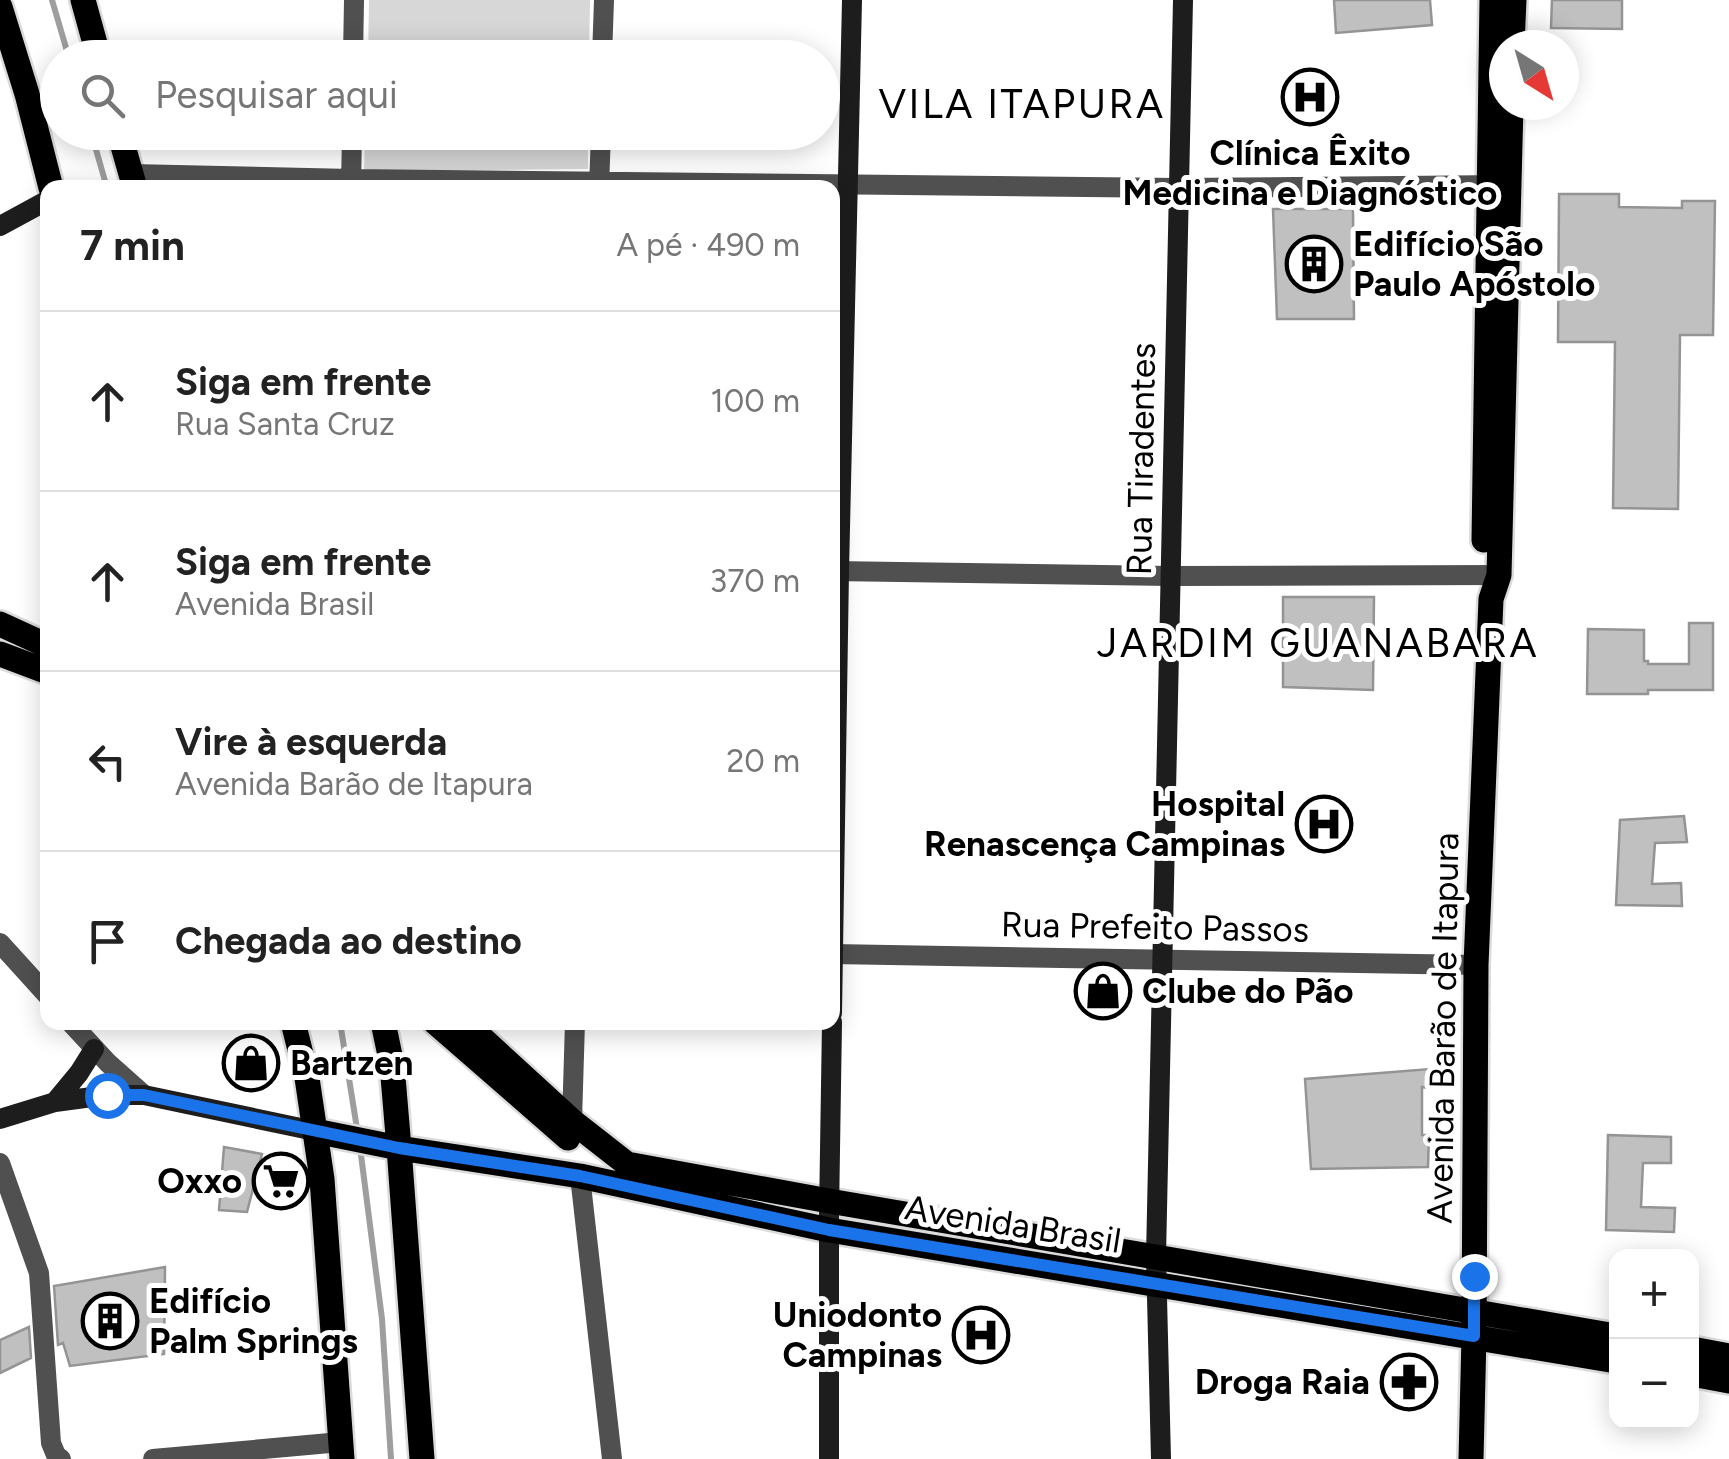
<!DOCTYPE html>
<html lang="pt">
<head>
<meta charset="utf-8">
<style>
	:root { --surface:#fff; --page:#f6f6f6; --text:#222; --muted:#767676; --line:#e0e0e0 }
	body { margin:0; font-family:Figtree,sans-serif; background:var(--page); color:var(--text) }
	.controls { position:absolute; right:30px; bottom:30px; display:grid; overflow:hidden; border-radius:20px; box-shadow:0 5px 25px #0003 }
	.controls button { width:90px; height:90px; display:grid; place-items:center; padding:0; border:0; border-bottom:2px solid var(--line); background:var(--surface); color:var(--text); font:50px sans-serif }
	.compass { position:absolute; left:1489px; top:30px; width:90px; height:90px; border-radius:50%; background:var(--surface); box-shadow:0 5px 25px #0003; rotate:143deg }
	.stop { position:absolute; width:30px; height:30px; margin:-22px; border:8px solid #1a73e8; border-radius:50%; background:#fff }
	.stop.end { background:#1a73e8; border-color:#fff; box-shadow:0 2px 10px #0008 }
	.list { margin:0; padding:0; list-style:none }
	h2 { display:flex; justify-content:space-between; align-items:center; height:130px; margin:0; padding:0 40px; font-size:42px }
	h2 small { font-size:32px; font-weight:400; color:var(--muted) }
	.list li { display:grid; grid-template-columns:65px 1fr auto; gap:30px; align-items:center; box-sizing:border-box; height:180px; padding:0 40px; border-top:2px solid var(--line) }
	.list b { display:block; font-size:38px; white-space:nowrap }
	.list p { margin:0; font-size:32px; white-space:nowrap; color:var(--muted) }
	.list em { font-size:32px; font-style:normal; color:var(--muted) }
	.icon { flex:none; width:55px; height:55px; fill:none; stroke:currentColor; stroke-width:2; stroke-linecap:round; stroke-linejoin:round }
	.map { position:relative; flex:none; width:1729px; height:1459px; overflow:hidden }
	.search { position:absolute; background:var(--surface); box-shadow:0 5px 25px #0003; left:40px; top:40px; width:800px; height:110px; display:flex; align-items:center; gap:25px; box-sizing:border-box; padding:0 35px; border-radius:55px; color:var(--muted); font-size:38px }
	.panel { position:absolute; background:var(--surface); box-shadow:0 5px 25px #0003; left:40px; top:180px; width:800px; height:850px; border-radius:20px }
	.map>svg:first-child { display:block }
	.green { fill:#d7d7d7 }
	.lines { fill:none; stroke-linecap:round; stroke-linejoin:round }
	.stream { stroke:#9e9e9e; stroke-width:6 }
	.building { fill:#c0c0c0; stroke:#949494; stroke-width:2.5 }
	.primary-casing { stroke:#dbdbdb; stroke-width:30 }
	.minor { stroke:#505050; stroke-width:20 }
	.tertiary { stroke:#505050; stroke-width:20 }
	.secondary { stroke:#1d1d1d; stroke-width:20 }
	.primary { stroke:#000; stroke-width:25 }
	.route { stroke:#1a73e8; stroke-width:12 }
	.labels { text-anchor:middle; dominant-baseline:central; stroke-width:10; stroke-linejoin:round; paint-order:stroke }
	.poi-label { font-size:35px; font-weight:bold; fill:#000; stroke:#fff; text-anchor:start }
	.street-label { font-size:35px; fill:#000; stroke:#fff }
	.quarter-label { font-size:40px; letter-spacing:2.5px; fill:#000; stroke:#fff }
</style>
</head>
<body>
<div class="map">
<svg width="1729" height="1459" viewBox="0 0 1729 1459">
	<rect width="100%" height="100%" fill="#fff"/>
	<path class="green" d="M369,0H590L589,57H368Z
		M365,133H588V169L364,171Z"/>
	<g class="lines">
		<path class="stream" d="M52,0L69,58
			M91,132L107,188
			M340,1022L358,1135
			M360,1147L382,1319L391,1459"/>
	</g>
	<path class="building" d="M1334,0H1430L1432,25L1336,33Z
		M1552,0H1622V29L1551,28Z
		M1559,194H1619V207L1682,208V201H1715L1713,335H1680L1678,509L1613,508L1615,342H1558Z
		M1273,209H1353L1354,319H1277Z
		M1283,597H1374L1373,690L1283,687Z
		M1689,623H1713V690H1648V694H1587L1588,629L1644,630V661H1648V664H1689Z
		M1684,816L1687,842L1655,843L1652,884L1681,883L1682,906L1616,905L1620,820Z
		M1430,1069L1429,1088L1422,1087V1135H1429L1428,1167L1311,1169L1305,1079Z
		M1608,1135L1671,1137V1163H1643L1641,1207L1675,1208L1674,1232L1606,1230Z
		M224,1147L262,1154L247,1212L219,1210Z
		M165,1267L164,1354L70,1366L63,1343L58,1345L54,1286Z
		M29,1327L31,1358L0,1373V1340Z"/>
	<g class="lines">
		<g class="primary-casing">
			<path id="primary" d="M83,0L99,58
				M0,7L27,94L51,188
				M1512,45L1514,0
				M119,132L135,188
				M1484,540L1492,0
				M0,624L48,646
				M0,654L48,672
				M293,1022L307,1078L322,1179L342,1459
				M383,1022L392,1065L399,1148L422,1459
				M435,1022L568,1138
				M464,1022L572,1121L627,1164L829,1201L1616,1336
				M315,1131L399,1148L580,1176L829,1230L1616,1361
				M1692,1349L1729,1356
				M1692,1374L1729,1381
				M1471,1459L1474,1336L1476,965L1491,599L1499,575L1511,105"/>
		</g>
		<path class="minor" d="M0,943L48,996
			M832,954L1476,965
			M70,1022L108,1063L144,1095
			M0,1163L39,1273L51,1443L56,1455L61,1459
			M580,1176L612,1459
			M153,1459L341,1442"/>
		<path class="tertiary" d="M353,58L354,0
			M602,58L604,0
			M131,174L351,179L1179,188L1503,185
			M351,188L352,132
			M599,188L601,132
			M832,571L1171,576L1499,575
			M572,1121L575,1022"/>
		<path class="secondary" d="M0,226L48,200
			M832,1013L839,571L852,0
			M55,1102L79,1073L94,1049
			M0,1119L55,1102L107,1095H144L315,1131
			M829,1459V1214L832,1022
			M1161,1459L1156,1257L1183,0"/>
		<use href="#primary" class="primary"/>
	</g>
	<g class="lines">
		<path class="route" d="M107,1095H144L399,1148L580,1176L829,1230L1474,1336V1276"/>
	</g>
	<defs>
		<g id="hospital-ring" transform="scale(2.875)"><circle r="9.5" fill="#fff" stroke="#000" stroke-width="1.5"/><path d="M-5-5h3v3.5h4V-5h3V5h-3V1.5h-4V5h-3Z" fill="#000"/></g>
		<g id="building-ring" transform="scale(2.875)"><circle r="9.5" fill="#fff" stroke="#000" stroke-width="1.5"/><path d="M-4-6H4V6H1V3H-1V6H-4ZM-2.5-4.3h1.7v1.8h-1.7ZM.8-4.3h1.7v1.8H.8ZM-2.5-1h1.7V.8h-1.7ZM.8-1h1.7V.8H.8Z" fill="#000"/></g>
		<g id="shop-ring" transform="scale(2.875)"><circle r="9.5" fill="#fff" stroke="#000" stroke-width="1.5"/><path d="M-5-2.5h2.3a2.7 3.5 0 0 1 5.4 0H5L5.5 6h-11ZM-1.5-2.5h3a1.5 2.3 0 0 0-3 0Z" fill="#000"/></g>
		<g id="supermarket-ring" transform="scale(2.875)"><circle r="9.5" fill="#fff" stroke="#000" stroke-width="1.5"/><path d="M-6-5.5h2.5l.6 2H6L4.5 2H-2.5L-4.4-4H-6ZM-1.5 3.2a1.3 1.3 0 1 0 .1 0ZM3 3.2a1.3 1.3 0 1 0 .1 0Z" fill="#000"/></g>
		<g id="pharmacy-ring" transform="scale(2.875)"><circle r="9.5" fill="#fff" stroke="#000" stroke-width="1.5"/><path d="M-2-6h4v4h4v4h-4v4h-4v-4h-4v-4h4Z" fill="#000"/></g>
	</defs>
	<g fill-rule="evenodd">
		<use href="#hospital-ring" x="1310" y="97"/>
		<use href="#building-ring" x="1314" y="264"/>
		<use href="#hospital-ring" x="1324" y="824"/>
		<use href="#shop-ring" x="1103" y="991"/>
		<use href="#shop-ring" x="251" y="1063"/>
		<use href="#supermarket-ring" x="281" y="1181"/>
		<use href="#building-ring" x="110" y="1321"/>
		<use href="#hospital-ring" x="981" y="1335"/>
		<use href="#pharmacy-ring" x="1409" y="1382"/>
	</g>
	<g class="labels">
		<g class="poi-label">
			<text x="1310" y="153" text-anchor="middle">Clínica Êxito<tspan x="1310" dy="40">Medicina e Diagnóstico</tspan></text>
			<text x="1353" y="244">Edifício São<tspan x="1353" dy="40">Paulo Apóstolo</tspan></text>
			<text x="1285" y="804" text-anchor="end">Hospital<tspan x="1285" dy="40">Renascença Campinas</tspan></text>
			<text x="1142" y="991">Clube do Pão</text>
			<text x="290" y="1063">Bartzen</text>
			<text x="242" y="1181" text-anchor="end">Oxxo</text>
			<text x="149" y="1301">Edifício<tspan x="149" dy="40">Palm Springs</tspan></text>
			<text x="942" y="1315" text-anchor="end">Uniodonto<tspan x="942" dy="40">Campinas</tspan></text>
			<text x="1370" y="1382" text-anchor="end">Droga Raia</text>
		</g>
		<g class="street-label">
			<text transform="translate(1141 459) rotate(-89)">Rua Tiradentes</text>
			<text transform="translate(1155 927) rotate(1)">Rua Prefeito Passos</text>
			<text transform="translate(1443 1028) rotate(-89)">Avenida Barão de Itapura</text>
			<text transform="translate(1013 1224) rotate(9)">Avenida Brasil</text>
		</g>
		<g class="quarter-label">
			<text x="1022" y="104">VILA ITAPURA</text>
			<text x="1318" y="643">JARDIM GUANABARA</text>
		</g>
	</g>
</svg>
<div class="controls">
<button>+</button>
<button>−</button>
</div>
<svg class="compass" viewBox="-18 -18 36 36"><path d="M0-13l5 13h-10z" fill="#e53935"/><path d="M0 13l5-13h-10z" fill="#767676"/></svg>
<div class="stop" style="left:107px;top:1095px"></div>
<div class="stop end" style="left:1474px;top:1276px"></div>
<div class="search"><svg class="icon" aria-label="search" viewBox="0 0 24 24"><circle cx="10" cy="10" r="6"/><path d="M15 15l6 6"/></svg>Pesquisar aqui</div>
<section class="panel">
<h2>7 min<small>A pé · 490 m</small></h2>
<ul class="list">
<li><svg class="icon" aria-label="ahead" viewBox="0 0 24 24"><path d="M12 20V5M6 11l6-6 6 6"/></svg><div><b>Siga em frente</b><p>Rua Santa Cruz</p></div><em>100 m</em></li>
<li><svg class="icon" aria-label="ahead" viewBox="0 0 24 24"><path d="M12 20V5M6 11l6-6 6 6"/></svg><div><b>Siga em frente</b><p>Avenida Brasil</p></div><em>370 m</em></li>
<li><svg class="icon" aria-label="left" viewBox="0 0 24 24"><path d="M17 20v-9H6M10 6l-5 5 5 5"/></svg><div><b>Vire à esquerda</b><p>Avenida Barão de Itapura</p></div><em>20 m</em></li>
<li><svg class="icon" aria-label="arrive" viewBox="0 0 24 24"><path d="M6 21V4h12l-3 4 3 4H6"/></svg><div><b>Chegada ao destino</b></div></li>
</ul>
</section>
</div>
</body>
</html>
